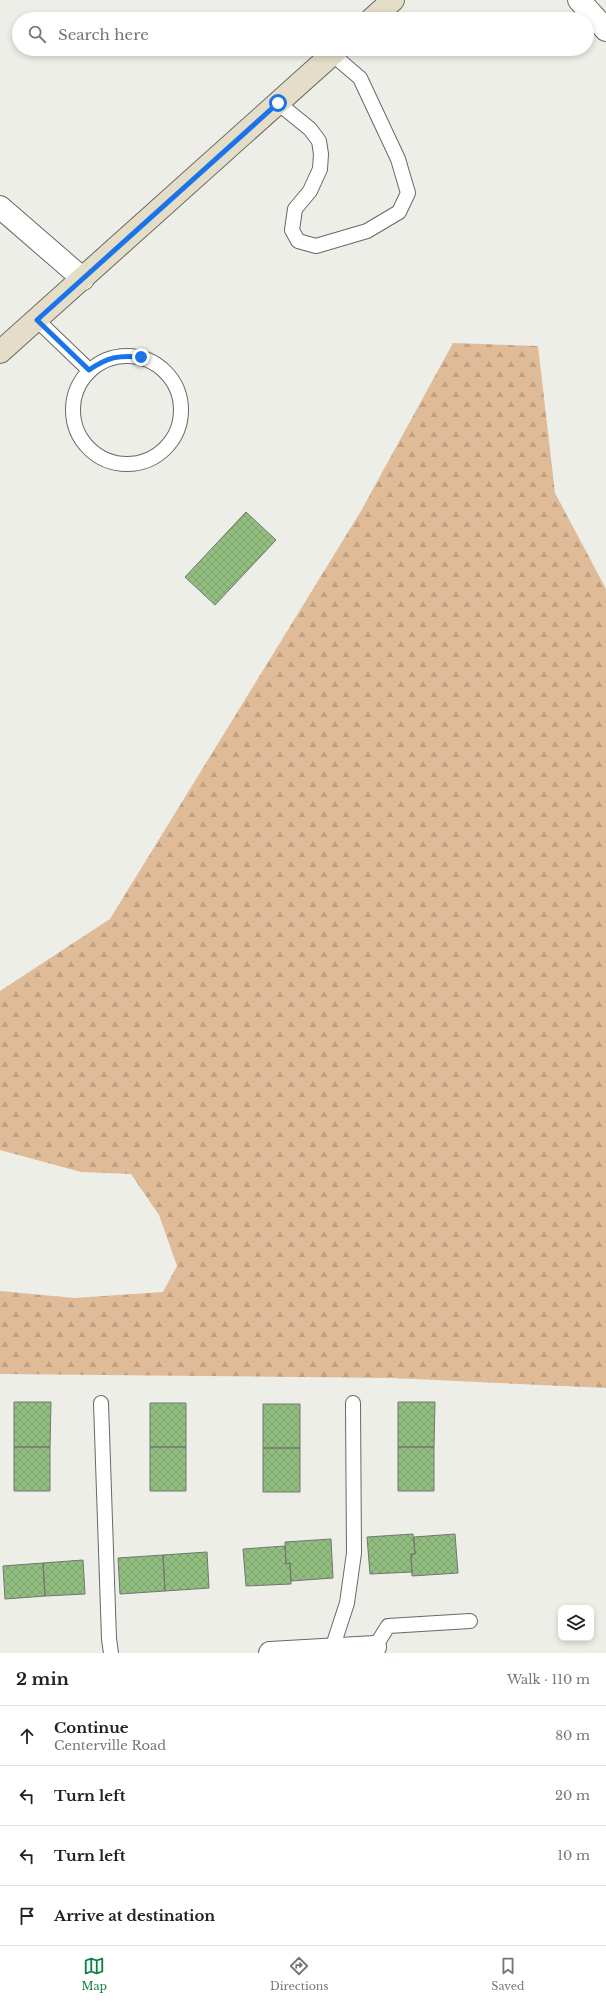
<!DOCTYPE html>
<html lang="en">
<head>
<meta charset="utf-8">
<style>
	:root { --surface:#fff; --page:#f6f6f6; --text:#222; --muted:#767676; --line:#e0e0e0; --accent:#0b8043 }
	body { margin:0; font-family:"Libre Baskerville",serif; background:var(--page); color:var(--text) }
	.controls { position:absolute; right:12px; bottom:12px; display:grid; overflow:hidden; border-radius:8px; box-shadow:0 2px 6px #0003 }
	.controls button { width:36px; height:36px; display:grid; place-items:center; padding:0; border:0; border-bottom:1px solid var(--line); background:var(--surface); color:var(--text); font:20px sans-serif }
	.stop { position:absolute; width:12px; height:12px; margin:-9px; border:3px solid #1a73e8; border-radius:50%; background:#fff }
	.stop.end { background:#1a73e8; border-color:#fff; box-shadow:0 1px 4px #0008 }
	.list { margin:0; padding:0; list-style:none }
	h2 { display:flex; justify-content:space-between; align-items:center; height:52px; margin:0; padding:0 16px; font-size:17px }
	h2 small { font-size:13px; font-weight:400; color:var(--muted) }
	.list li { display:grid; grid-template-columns:26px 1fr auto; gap:12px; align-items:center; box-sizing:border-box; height:60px; padding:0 16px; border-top:1px solid var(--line) }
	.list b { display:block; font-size:15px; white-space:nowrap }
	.list p { margin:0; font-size:13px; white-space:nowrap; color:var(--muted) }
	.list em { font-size:13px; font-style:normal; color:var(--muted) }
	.icon { flex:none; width:22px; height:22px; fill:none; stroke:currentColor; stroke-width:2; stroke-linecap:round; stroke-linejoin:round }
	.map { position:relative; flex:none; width:606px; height:1653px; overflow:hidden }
	.search { position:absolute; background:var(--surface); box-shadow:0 2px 6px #0003; left:12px; right:12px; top:12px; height:44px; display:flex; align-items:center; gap:10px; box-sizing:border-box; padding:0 14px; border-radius:22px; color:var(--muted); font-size:15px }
	.sheet { height:292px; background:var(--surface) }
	nav { display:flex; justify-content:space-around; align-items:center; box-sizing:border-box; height:56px; border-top:1px solid var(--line); background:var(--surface); font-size:11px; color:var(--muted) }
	nav a { display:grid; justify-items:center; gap:2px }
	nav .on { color:var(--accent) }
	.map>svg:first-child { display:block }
	.forest { fill:url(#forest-firs) }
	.building { fill:url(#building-cross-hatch); stroke:#727671 }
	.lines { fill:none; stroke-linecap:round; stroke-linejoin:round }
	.lane-casing { stroke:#686964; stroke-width:16 }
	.street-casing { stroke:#686964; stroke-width:24 }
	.secondary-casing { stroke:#686964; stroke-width:24 }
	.lane { stroke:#fff; stroke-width:14 }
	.street { stroke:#fff; stroke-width:22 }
	.secondary { stroke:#e4ddc8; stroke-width:22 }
	.route { stroke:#1a73e8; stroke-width:5 }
</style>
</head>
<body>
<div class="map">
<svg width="606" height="1653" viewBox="0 0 606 1653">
	<defs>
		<pattern id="forest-firs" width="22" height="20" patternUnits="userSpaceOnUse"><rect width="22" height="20" fill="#dfbb97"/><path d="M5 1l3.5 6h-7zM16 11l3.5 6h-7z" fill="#bfa082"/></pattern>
		<pattern id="building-cross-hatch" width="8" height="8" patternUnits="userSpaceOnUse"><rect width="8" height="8" fill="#91bd7f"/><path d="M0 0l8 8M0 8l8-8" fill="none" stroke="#7ca26d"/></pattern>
	</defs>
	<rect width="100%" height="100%" fill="#eeeee9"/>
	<path class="forest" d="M453,343L538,346L555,493L606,589V1388L391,1378L0,1374V1291L74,1298L163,1292L177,1266L159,1215L131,1174L81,1172L0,1150V991L110,919L361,511Z"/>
	<path class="building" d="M246,512L276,540L215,605L185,577Z
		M14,1402H51L50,1447H14Z
		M398,1402H435L434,1447H398Z
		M150,1403H186V1447H150Z
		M263,1404H300V1448H263Z
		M14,1447H50V1491H14Z
		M150,1447H186V1491H150Z
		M398,1447H434V1491H398Z
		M263,1448H300V1492H263Z
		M413,1534L415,1554H411L412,1572L370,1574L367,1537Z
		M455,1534L458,1573L412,1576L411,1554H415L414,1537Z
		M331,1539L333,1578L291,1581L290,1563L286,1564L285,1542Z
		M285,1546L286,1564L290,1563L291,1584L246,1586L243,1549Z
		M207,1552L209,1588L165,1591L163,1555Z
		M163,1555L165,1591L120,1594L118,1558Z
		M83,1560L85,1594L45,1596L43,1563Z
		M43,1563L45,1596L5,1599L3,1566Z"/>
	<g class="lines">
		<g class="lane-casing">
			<path id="lane" d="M278,103L310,129L319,141L321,154L320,169L310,191L295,209L292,230L298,241L316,246L367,231L399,212L408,193L398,159L360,78L332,54
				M37,320L89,370
				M73 410a54 54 0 1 1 108 0a54 54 0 1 1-108 0Z
				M101,1403L109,1639L111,1653
				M375,1647L388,1626L470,1621
				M332,1649L347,1603L354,1553L353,1403"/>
		</g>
		<g class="street-casing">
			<path id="street" d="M579,0L606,30
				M0,207L83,279
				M270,1653L375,1647"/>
		</g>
		<g class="secondary-casing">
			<path id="secondary" d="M372,19L393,0
				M0,352L338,49"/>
		</g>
		<use href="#lane" class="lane"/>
		<use href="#street" class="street"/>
		<use href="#secondary" class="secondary"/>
	</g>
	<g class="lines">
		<path class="route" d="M141,357C118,355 108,357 89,370L37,320L278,103"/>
	</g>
</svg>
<div class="controls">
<button><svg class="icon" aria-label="layers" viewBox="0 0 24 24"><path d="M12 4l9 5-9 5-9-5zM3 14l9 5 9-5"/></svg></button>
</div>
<div class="stop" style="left:278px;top:103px"></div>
<div class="stop end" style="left:141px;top:357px"></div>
<div class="search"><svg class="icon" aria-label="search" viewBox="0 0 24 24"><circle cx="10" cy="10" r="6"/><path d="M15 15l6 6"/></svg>Search here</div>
</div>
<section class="sheet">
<h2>2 min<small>Walk · 110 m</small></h2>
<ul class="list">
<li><svg class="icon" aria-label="ahead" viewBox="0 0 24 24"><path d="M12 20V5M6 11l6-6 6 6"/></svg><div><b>Continue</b><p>Centerville Road</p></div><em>80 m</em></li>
<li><svg class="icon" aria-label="left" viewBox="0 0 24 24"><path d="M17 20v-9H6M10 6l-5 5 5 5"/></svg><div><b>Turn left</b></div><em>20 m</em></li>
<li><svg class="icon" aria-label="left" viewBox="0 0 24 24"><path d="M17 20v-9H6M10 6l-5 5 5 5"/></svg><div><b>Turn left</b></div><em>10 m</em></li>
<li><svg class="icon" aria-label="arrive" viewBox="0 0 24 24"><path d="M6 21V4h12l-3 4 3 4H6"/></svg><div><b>Arrive at destination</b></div></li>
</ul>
</section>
<nav>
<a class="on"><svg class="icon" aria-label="map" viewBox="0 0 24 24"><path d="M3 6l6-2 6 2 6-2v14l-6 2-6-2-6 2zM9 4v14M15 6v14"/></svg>Map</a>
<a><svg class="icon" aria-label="directions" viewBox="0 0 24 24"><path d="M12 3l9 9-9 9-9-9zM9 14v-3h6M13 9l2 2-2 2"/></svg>Directions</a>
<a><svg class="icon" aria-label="saved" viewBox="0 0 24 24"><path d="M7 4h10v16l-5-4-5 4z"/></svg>Saved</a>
</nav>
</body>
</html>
